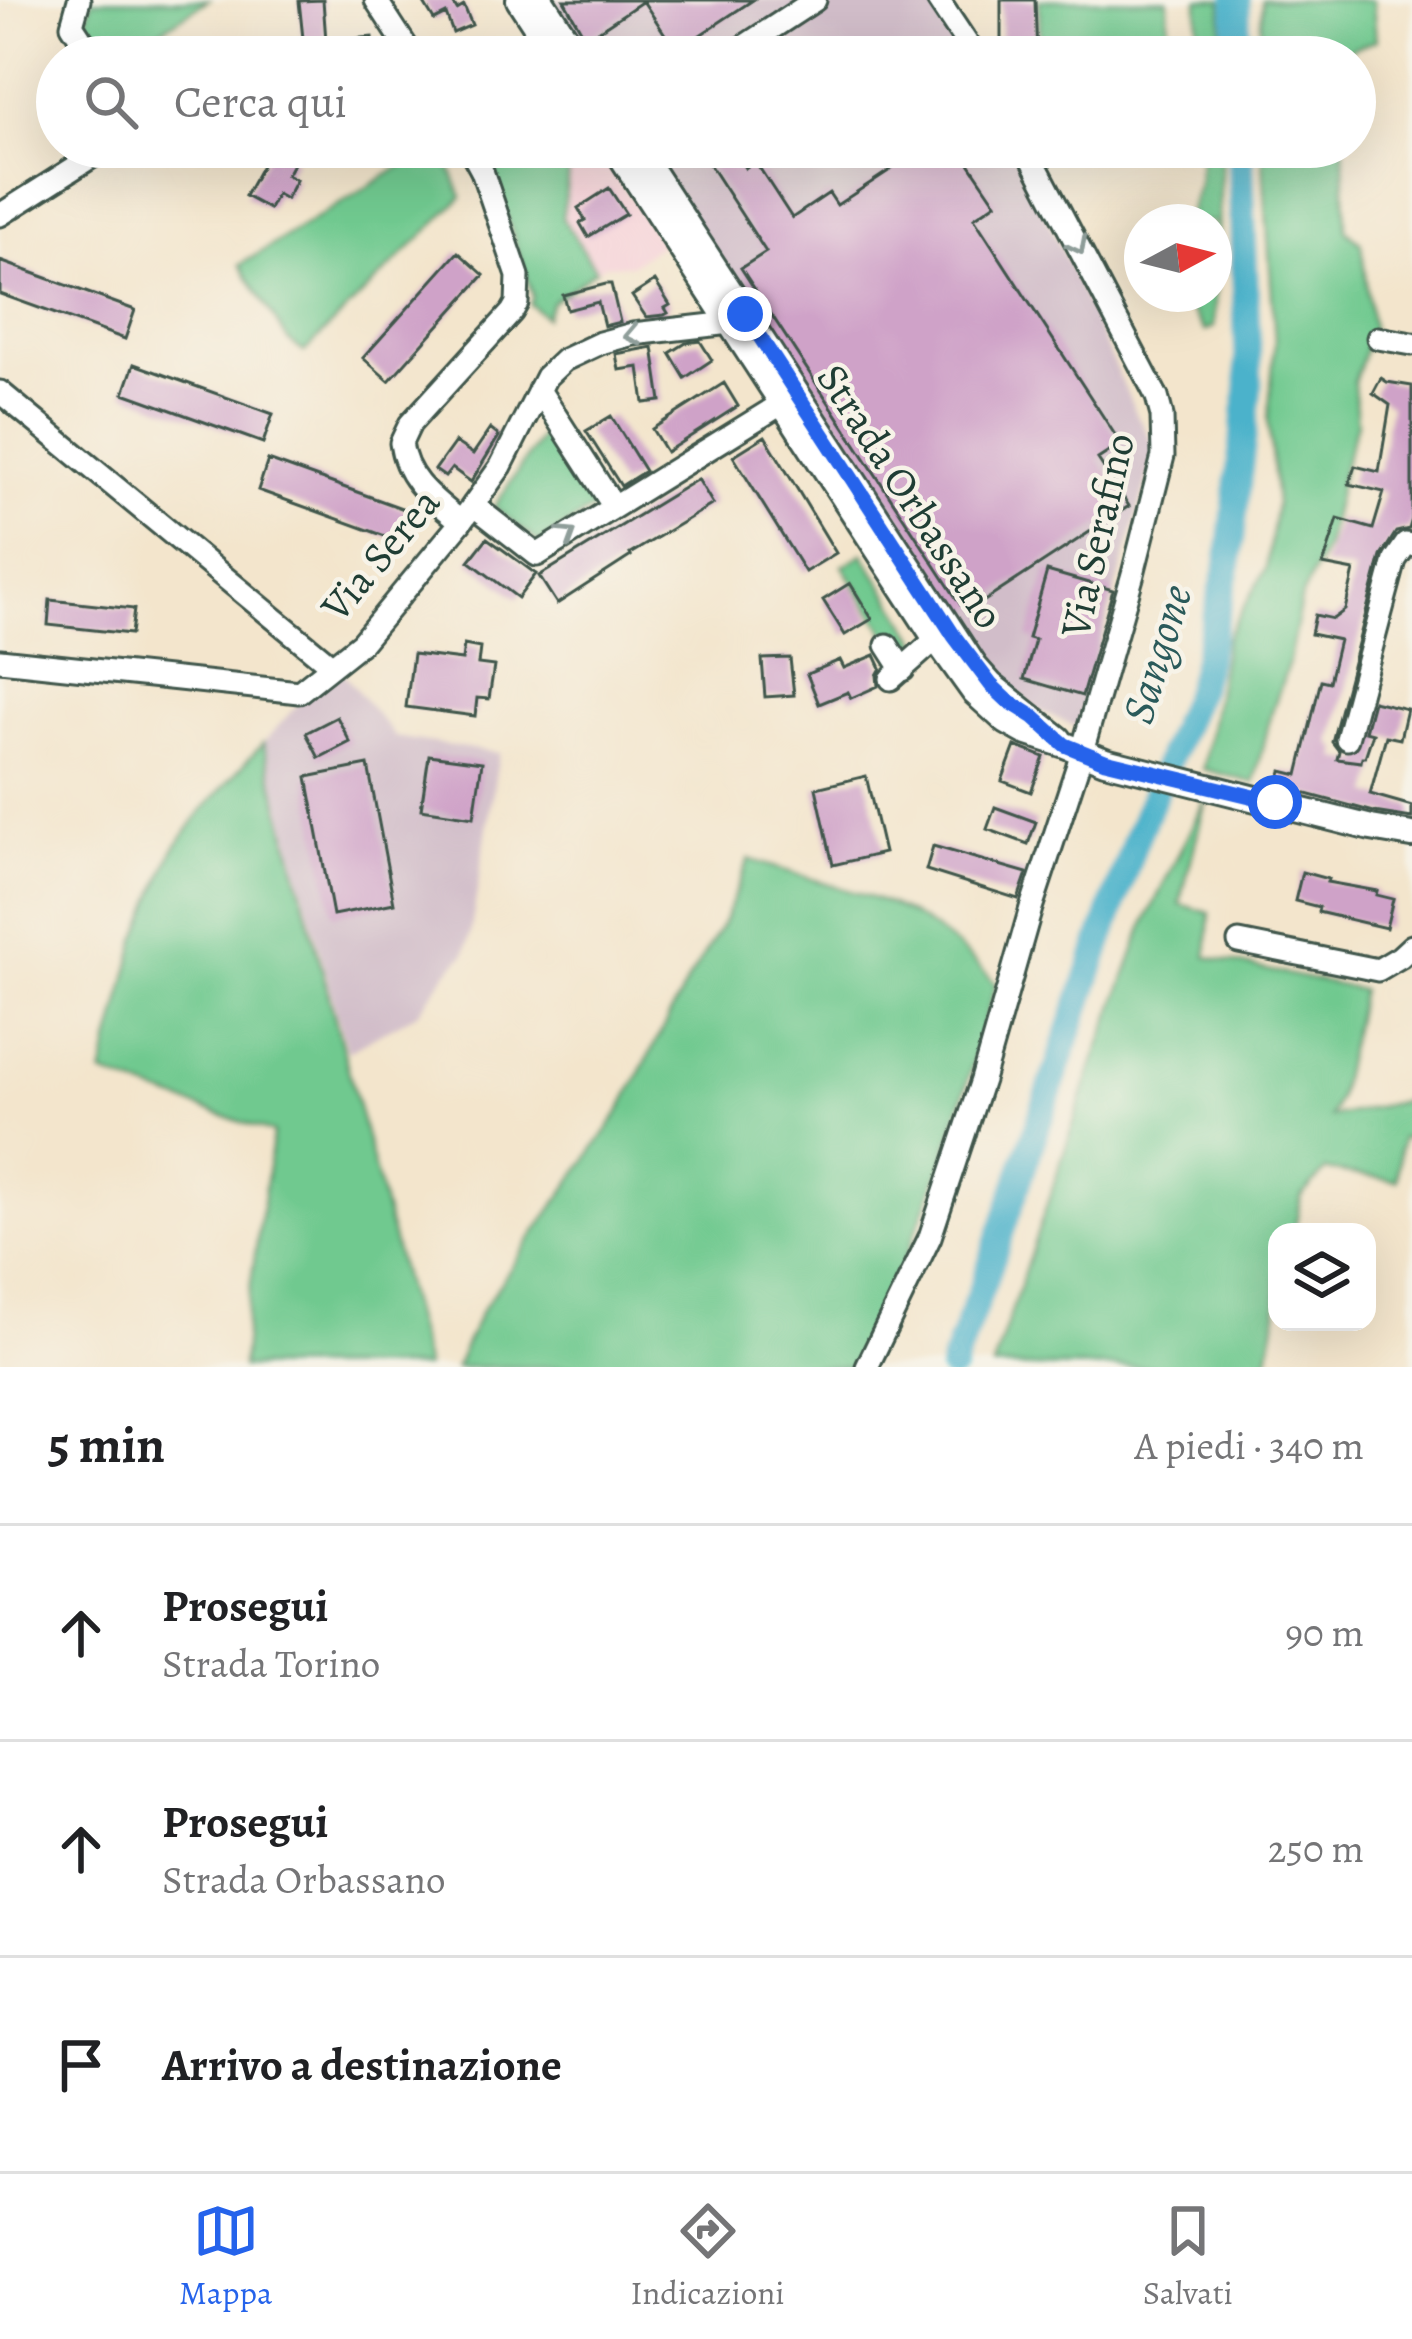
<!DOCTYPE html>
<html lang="it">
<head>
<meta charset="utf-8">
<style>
	:root { --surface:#fff; --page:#f2f2f2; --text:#202124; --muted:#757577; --line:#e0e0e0; --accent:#2563eb }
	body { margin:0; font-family:Alegreya,serif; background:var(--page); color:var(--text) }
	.controls { position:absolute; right:36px; bottom:36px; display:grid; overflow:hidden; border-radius:24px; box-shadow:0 12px 48px #0002 }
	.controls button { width:108px; height:108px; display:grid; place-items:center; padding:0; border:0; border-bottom:3px solid var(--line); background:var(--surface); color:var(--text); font:60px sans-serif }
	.compass { position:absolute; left:1124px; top:204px; width:108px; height:108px; border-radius:50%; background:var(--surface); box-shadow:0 12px 48px #0002; rotate:83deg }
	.stop { position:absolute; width:36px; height:36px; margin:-27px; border:9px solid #2563eb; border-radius:50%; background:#fff }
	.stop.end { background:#2563eb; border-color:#fff; box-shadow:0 3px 12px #0008 }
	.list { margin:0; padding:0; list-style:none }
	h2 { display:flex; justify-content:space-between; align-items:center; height:156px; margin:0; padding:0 48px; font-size:51px }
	h2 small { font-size:39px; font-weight:400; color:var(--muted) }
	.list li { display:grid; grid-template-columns:78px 1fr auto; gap:36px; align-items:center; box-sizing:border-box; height:216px; padding:0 48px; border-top:3px solid var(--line) }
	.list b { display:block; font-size:45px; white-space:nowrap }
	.list p { margin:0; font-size:39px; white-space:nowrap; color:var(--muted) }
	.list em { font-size:39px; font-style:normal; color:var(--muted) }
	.icon { flex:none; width:66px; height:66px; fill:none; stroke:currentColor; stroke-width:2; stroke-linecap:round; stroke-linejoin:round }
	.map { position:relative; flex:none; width:1412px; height:1367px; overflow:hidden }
	.search { position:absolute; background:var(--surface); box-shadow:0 12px 48px #0002; left:36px; right:36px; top:36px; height:132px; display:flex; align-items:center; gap:30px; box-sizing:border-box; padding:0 42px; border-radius:66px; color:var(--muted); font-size:45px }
	.sheet { height:804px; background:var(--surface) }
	nav { display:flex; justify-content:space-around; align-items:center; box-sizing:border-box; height:168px; border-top:3px solid var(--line); background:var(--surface); font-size:33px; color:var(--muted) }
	nav a { display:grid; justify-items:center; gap:6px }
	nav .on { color:var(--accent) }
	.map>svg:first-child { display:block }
	.built { fill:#f6cfd7 }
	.industrial { fill:#d1bdc9 }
	.green { fill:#70c98f; stroke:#488362; stroke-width:3 }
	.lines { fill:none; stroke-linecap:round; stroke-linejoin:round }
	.river { stroke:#4cb2cb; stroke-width:27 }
	.building { fill:#cfa2c8 }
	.minor-casing { stroke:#3f564b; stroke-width:27 }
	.major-casing { stroke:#3f564b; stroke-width:30 }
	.minor { stroke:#fff; stroke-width:21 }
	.major { stroke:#fff; stroke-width:24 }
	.oneway { stroke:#8f9e9a }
	.route { stroke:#2563eb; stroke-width:15 }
	.labels { text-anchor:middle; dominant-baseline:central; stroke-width:9; stroke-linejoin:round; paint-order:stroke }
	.street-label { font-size:42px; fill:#1f3d34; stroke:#f7f3e8 }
	.water-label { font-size:45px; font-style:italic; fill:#2a5a5a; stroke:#f7f3e8 }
</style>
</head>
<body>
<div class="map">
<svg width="1412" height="1367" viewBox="0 0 1412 1367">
	<rect width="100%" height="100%" fill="#f7f3e8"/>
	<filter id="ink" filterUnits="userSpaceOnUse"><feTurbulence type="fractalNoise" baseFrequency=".00833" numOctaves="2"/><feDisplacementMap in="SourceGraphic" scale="24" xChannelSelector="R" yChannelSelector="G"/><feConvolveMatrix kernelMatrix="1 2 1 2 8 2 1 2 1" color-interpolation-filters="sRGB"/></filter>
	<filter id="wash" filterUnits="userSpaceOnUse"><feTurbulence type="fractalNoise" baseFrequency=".004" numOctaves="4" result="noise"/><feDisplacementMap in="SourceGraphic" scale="48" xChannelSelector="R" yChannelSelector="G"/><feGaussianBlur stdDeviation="2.7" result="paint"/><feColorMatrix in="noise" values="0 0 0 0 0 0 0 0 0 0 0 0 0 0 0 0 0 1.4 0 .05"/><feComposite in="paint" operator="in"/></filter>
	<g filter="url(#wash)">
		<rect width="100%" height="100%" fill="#f3e5cc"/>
		<path class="built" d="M571,147H597L661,244L630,265H605L596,270L562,218Z"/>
		<path class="industrial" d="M549,0H931L968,57H586Z
			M644,147H1014L1137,415L1156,448L1077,727L1038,710L997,678Z
			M339,668L395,737L499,753L470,936L465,954L445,975L419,1012L347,1052L264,742L313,687Z"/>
		<path class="green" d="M92,0H208L119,57H110L86,21Z
			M1039,0H1168L1169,57H1040Z
			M1198,0H1222V57H1199Z
			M1262,0H1373L1376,40L1326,57H1260Z
			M433,147H442L462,197L304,352L288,340L240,265Z
			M535,147H571L572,149L562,218L596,270L552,302L545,317L530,304L533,297L493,174Z
			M1201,147H1222L1214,327L1205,331L1180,294H1214V222H1186L1198,184Z
			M1262,147H1344L1346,230L1361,243L1372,327L1354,383L1357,423L1344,464L1326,547L1302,596L1288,665L1268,723L1254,783L1203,769L1226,638L1266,569L1276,504L1268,419L1275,341Z
			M548,420L602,503L539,543L494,507L542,435Z
			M863,554L921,645L905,663L843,566Z
			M263,743L426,1367H242L247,1309L273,1133L102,1074L136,942L173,850L202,811Z
			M1207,796L1180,904L1210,913L1207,957L1361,990L1338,1098L1330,1117L1407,1100L1411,1137L1401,1138L1397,1181L1326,1170L1301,1197L1294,1232H1277V1314L1266,1367H993L1093,1065L1145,922Z
			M749,859C793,874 839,886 883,902C923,916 969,953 996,984L944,1160L901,1269L852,1367H455L481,1311L621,1110L686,984L723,923Z"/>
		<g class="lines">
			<path class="river" d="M1237,0V57
				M952,1367L990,1265L1135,841L1199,685L1229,562L1249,386L1240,147"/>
		</g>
		<g id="blocks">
			<path class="building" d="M323,0L326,41L372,37L374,57H305L299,1Z
				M422,0H451L457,10L464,6L472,25L453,33L446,14L434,20Z
				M564,0H753L676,51L643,1L586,39Z
				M1001,0H1035L1037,57H1001Z
				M272,147L295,160L287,175L296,180L286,199L277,194L269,209L245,196Z
				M698,147H732L745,168L755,161L792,218L829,193L837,205L925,147H958L996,203L974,218L1121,444L1098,459L1129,506L966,613L741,268L766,252Z
				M609,188L626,214L588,237L580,223L585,220L578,208Z
				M458,252L484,275L389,381L363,358Z
				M0,261L135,310L125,339L0,294Z
				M655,281L670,305L665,308L668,313L664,315L646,317L632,296Z
				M606,284H611L620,322L604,326L598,302L567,310L563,295Z
				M700,341L712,360L685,378L670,353L686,343Z
				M653,347L661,401L644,403L639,367L619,370L616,354Z
				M134,364L273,414L263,443L124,393Z
				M1381,378L1387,382L1412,386V519L1409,529L1396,532L1381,556L1332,742L1339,751L1337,759L1361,762L1362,757H1365L1373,733L1365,731L1373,701L1407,709L1400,739L1386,736L1370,794L1412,806V818L1374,812L1277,786L1282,771L1298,775L1321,680L1329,682L1339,640L1311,634L1315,615L1333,619L1345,610L1354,571L1323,565L1338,519L1373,529L1384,492L1349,484L1355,466L1379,472L1390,405L1373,393Z
				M724,383L738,406L666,452L652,429Z
				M611,416L645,471L621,486L586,431Z
				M490,429L499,436L471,482L452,468L445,477L435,470L455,442L473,454Z
				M765,436L836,553L805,572L733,456Z
				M268,460L407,510L396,540L258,490Z
				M698,479L713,504L630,554L631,556L557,604L539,576Z
				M487,538L536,574L518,598L469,561Z
				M1047,571L1113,590L1082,696L1024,679L1035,640L1028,638Z
				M850,583L872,619L845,635L823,600Z
				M50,600L134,609L131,634L48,625Z
				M464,645L480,648L478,664L494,666L489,699L477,698L475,716L406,707L413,654L462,660Z
				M875,655L881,668L877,675L878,686L851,698L848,692L819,704L807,674L840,660L844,668Z
				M790,658L794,695L765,697L762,659Z
				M337,717L350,742L319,758L306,733Z
				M1015,746L1044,757L1031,792L1002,781Z
				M429,755L482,762L474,817L421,809Z
				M368,765L394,903L333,915L307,777Z
				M866,776L884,853L833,865L816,788Z
				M995,807L1036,822L1028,844L987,829Z
				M933,846L1027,873L1018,899L926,870Z
				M1302,872L1328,879L1327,882L1377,891L1376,895L1393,899L1386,928L1318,912L1319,907L1295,901Z"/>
		</g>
	</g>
	<g filter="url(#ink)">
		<use href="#blocks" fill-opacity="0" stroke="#3f564b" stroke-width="3"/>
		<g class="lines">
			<g class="minor-casing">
				<path id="minor" d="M79,0L72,25L93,57
					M376,0L413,57
					M938,0L976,57
					M728,57L815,0
					M0,215L107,147
					M1378,338L1412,344
					M539,390L614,507
					M0,392L332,666
					M473,505L537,555L794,396
					M461,522C434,499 406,481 401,443L410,424L512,312L517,303L518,276L482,171L469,147
					M887,645L903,670
					M0,660L299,692L361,643L461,522L501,466L546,377L564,360L600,343L633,334L730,323L740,317
					M891,679L936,639
					M1347,739L1395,560L1406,544L1412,545
					M1239,942L1378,970L1400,957L1412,946
					M867,1367L930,1237L982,1080L1031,908L1078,765L1133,574L1163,456L1162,416L1157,397L1026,147"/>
			</g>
			<g class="major-casing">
				<path id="major" d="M519,0L556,57
					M541,0L578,57
					M615,147L936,639L974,692L1007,722L1025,732L1065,745L1105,761L1371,828L1412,835
					M636,147L975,667L991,685L1059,739"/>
			</g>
			<use href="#minor" class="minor"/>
			<use href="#major" class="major"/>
		</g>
		<defs><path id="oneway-chevron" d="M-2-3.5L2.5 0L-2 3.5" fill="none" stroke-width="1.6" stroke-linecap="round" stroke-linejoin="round" transform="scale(3)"/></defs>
		<g class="oneway">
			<use href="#oneway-chevron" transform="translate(1078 246) rotate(63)"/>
			<use href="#oneway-chevron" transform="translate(632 335) rotate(168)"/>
			<use href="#oneway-chevron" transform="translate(568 535) rotate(-32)"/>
		</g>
	</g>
	<g class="lines" filter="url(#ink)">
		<path class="route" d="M745,314L954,636L991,685L1007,700L1034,717L1065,745L1105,761L1275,802"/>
	</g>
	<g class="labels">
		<g class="street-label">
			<text transform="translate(911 496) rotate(57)">Strada Orbassano</text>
			<text transform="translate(1097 535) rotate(-77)">Via Serafino</text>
			<text transform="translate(380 554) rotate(-50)">Via Serea</text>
		</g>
		<g class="water-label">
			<text transform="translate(1157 654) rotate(-73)">Sangone</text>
		</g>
	</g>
</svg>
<div class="controls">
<button><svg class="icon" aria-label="layers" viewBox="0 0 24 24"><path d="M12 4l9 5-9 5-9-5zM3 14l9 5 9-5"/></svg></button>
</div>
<svg class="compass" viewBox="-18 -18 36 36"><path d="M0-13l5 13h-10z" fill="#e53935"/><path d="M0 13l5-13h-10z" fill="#757577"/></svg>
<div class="stop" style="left:1275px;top:802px"></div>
<div class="stop end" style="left:745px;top:314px"></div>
<div class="search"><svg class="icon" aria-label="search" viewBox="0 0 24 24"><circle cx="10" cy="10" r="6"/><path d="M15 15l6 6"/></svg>Cerca qui</div>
</div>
<section class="sheet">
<h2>5 min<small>A piedi · 340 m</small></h2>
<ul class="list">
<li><svg class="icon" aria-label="ahead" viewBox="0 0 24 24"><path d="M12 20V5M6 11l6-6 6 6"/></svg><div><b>Prosegui</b><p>Strada Torino</p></div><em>90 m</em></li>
<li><svg class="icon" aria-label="ahead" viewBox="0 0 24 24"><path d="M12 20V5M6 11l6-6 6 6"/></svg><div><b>Prosegui</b><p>Strada Orbassano</p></div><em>250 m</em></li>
<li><svg class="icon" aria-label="arrive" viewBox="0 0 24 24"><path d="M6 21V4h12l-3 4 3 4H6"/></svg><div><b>Arrivo a destinazione</b></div></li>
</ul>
</section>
<nav>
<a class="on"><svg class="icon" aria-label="map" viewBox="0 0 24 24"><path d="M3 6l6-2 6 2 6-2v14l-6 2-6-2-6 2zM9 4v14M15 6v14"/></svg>Mappa</a>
<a><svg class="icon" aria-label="directions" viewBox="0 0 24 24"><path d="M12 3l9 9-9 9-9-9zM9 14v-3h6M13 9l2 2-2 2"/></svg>Indicazioni</a>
<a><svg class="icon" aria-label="saved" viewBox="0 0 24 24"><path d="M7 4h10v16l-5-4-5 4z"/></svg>Salvati</a>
</nav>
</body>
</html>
